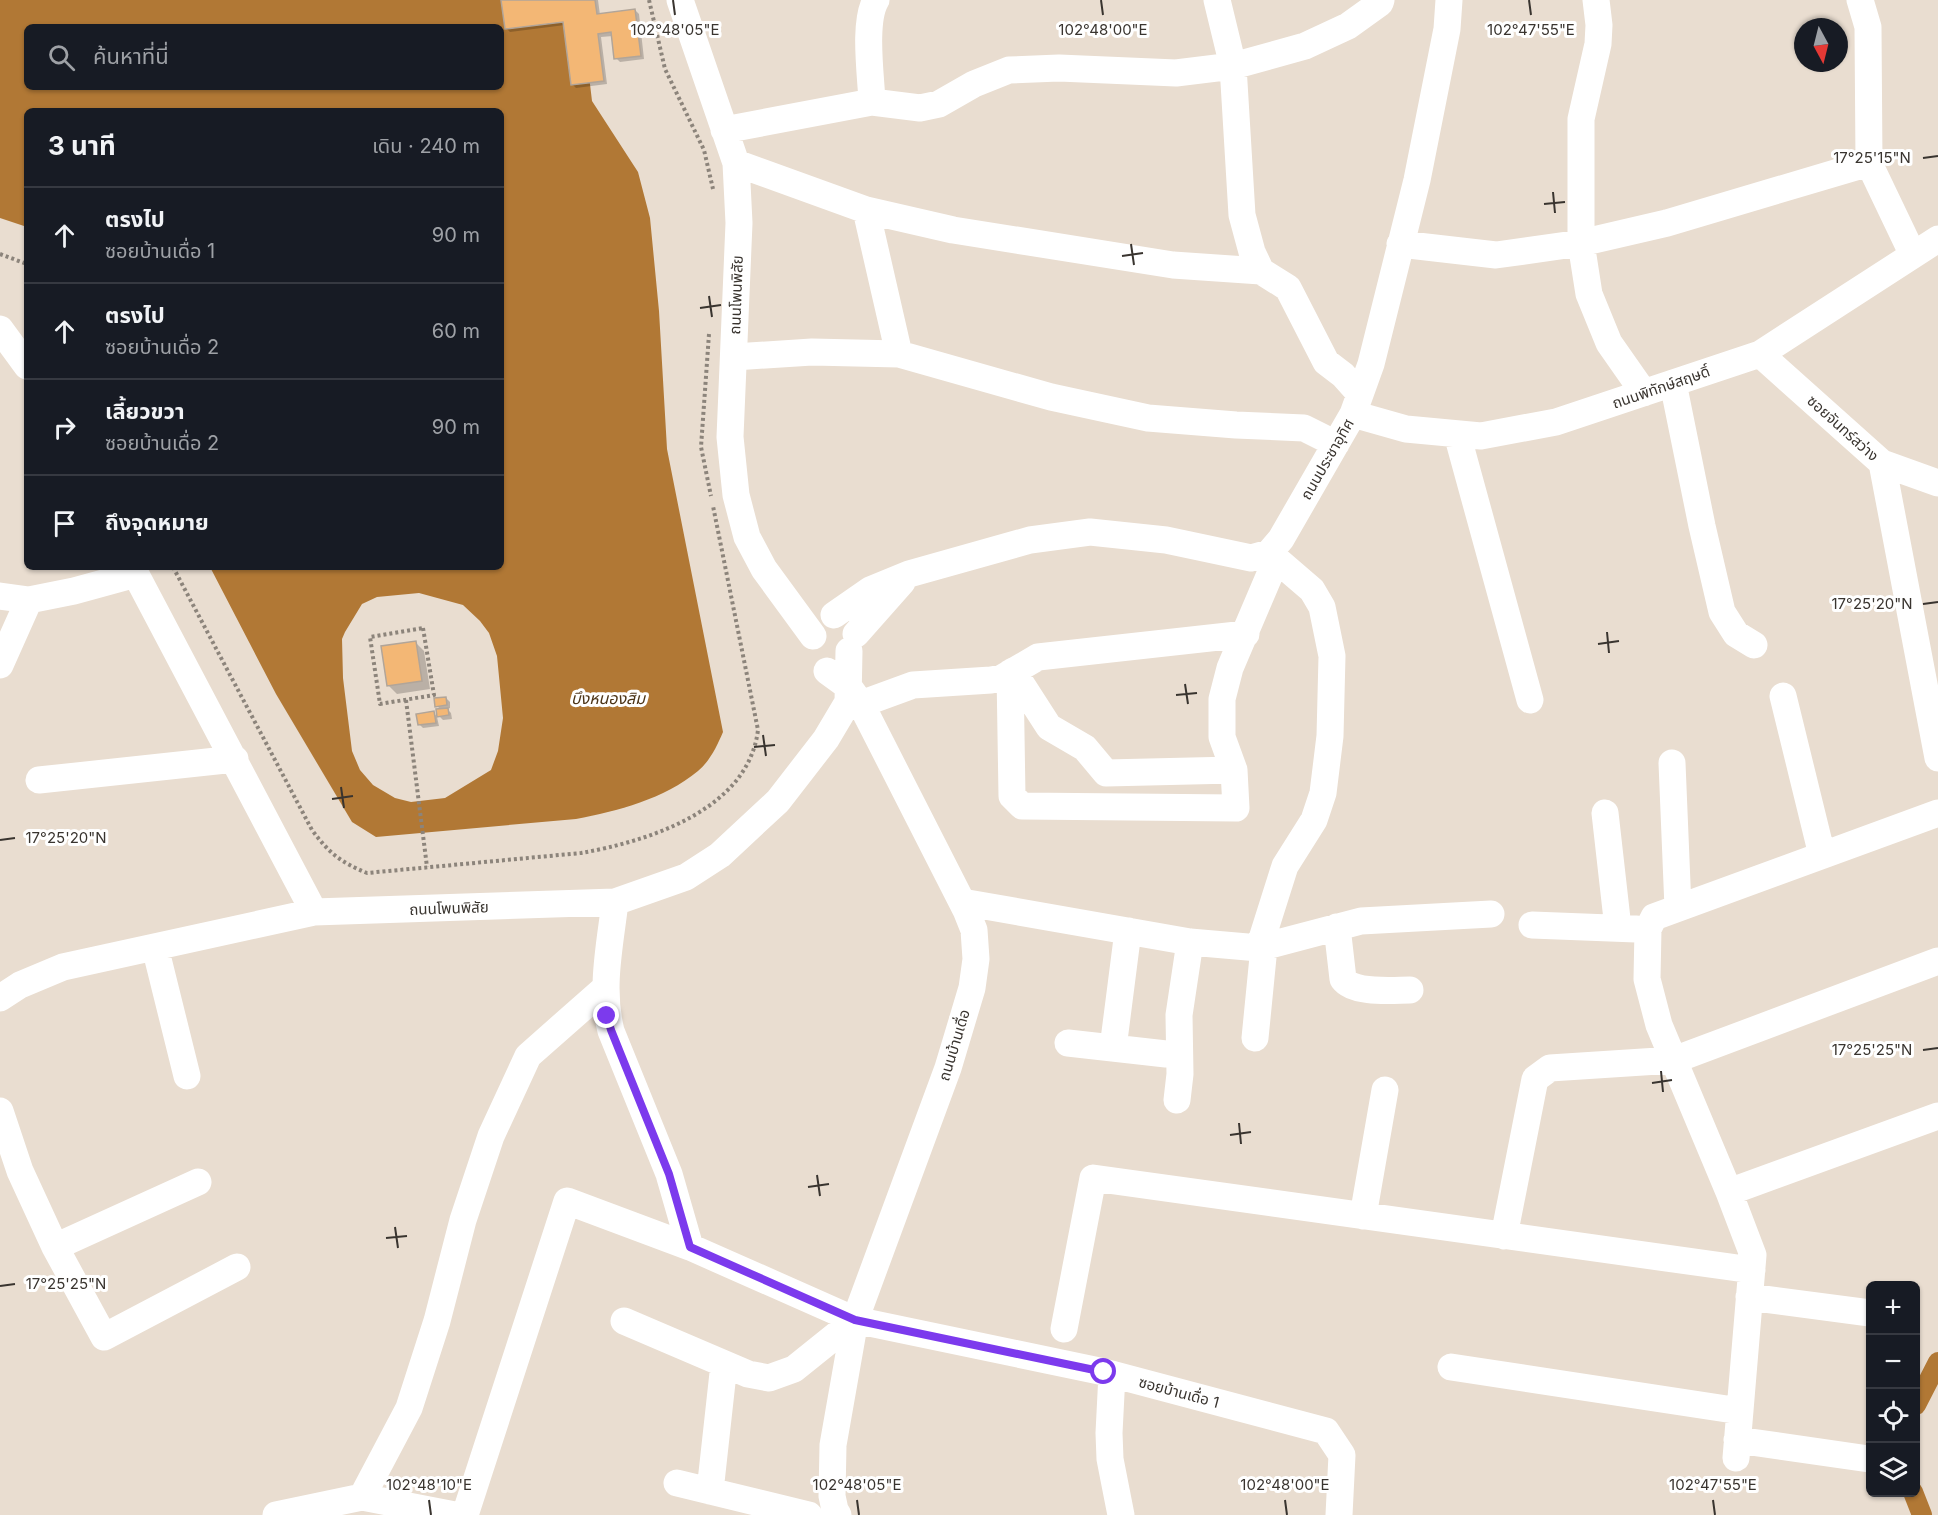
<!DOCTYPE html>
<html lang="th">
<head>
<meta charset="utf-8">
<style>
	:root { --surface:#171b24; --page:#242831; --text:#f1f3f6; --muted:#9ea1a6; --line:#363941 }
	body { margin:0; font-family:Inter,"Noto Sans Thai",sans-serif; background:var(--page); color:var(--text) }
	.controls { position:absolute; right:18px; bottom:18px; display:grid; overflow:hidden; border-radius:9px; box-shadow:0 2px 4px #0004 }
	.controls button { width:54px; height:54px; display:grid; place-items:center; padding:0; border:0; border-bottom:2px solid var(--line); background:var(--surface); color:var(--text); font:30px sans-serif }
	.compass { position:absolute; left:1794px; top:18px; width:54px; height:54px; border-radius:50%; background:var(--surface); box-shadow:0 2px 4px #0004; rotate:173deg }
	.stop { position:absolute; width:18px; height:18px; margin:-14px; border:4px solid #7c3aed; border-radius:50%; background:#fff }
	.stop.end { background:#7c3aed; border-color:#fff; box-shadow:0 2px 6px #0008 }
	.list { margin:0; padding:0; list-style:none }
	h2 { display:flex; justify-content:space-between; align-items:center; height:78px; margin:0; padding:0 24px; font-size:26px }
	h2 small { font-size:20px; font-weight:400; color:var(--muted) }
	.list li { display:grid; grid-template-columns:39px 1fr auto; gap:18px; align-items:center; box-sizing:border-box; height:96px; padding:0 24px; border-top:2px solid var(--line) }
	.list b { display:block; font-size:22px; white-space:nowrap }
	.list p { margin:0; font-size:20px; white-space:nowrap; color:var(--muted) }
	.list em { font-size:20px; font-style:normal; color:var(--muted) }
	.icon { flex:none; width:33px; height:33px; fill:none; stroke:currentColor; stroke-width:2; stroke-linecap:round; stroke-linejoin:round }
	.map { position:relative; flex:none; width:1938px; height:1515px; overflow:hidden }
	.search { position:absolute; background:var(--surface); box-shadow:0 2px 4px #0004; left:24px; top:24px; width:480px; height:66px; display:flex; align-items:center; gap:15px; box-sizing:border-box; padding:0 21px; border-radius:9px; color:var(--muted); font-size:22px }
	.panel { position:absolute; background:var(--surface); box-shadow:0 2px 4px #0004; left:24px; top:108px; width:480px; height:462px; border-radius:9px }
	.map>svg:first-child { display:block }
	.water { fill:#b17835; fill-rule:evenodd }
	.shadow { fill:#0003 }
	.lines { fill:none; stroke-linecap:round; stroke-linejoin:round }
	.canal { stroke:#b17835; stroke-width:20 }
	.building { fill:#f3b775; stroke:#b1a599; stroke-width:1.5 }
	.path { stroke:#8c847b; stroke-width:4; stroke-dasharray:3 3; stroke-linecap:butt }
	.minor { stroke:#fff; stroke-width:27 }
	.route { stroke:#7c3aed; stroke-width:8 }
	.ticks { fill:none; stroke:#39342f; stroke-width:2 }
	.labels { text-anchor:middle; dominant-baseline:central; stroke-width:6; stroke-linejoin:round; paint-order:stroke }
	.street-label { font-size:15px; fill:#39342f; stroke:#fff }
	.water-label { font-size:16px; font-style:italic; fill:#4d3518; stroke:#fff }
	.ticks-label { font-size:15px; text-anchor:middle; fill:#39342f; stroke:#fff; stroke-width:6; stroke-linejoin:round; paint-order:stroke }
</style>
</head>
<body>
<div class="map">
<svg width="1938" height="1515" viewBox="0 0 1938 1515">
	<rect width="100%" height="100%" fill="#e9ddd0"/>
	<path class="water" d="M0,0H580L592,101L638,172L650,218L659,311L667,449L723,732C717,746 710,761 698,771C664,799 618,811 576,819L376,837L352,822L276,694L210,567H501V111H27V227L0,218ZM27,27H501V87H27ZM419,593L463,605L480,621L489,633L497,656L503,718L498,751L491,770L445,798L411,802L395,798L373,785L360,770L352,751L343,678L342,639L345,632L362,604L377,597Z"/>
	<path class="shadow" d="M503,0H598L600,15L635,10L639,14L644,59L620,62L616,58L613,36L601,37L607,84L576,88L572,84L565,25L510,32L506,28Z
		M416,643L424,651L430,689L397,694L388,685Z
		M446,698L450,702V708L447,709L451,713L452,719L443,720L439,716L441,710L437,706Z
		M434,713L437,717L439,726L423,728L419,724Z"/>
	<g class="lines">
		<path class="canal" d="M1916,1405L1938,1362
			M1913,1492L1922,1515"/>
	</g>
	<path class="building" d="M501,0H595L597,14L635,9L641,56L614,59L611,32L598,34L604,81L571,85L563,22L505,29Z
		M416,641L422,681L387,686L381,646Z
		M446,697L447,705L435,707L434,698Z
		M448,708L449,715L437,717L436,709Z
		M434,711L436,723L418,725L416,714Z"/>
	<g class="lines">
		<path class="path" d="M649,0L665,69L704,150L713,189
			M0,254L27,264
			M709,334L701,447L711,496
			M173,567L312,830C329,853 340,862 367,873L581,853C649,841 748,810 758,730L713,506
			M423,628L434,695L380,704L370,637Z
			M406,700L427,867"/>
		<path class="minor" d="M680,0L736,163L739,223L730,437L736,495L747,537L764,569L813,636
			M1217,0L1233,66L1242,215L1252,252L1261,271L1288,288L1326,362L1343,375L1360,394
			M1596,0L1599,25L1598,44L1581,119V243L1589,294L1609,343L1644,393
			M1860,0L1868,27L1869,163L1913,255
			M872,102C871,76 863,22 876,0
			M724,130L872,102L920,108L939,104L974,84L1009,70L1059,68L1176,73L1233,66L1305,46L1348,26L1380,3L1381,0
			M736,163L866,210L953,230L1173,265L1261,271
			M866,210L899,354
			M1400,244L1496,255L1581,243L1667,223L1869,163
			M0,329L27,366
			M1760,354L1882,463L1938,483
			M734,357L812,352L899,354L1051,397L1148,418L1236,425L1304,428L1336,444
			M1673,383L1702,526L1722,612L1736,634L1754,645
			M1353,414L1406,429L1481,436L1556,422L1760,354L1938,239
			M1457,434L1530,700
			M1882,463L1938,758
			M132,567L314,912
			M0,596L29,600L74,591L136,574
			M834,615L870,590L909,574L1030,540L1090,532L1166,540L1251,558L1269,553L1281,539L1353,414L1371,364L1417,180L1447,29L1449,0
			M856,634L902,582
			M0,665L29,600
			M827,671L849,687L861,704L966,910L974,930L976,959L972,988L948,1068L855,1320L833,1445L832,1496L835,1510L838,1515
			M1013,671L1049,727L1085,748L1106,773L1234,770
			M1010,673L1012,796L1022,806L1236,808L1234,770L1222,737V699L1230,668L1276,560
			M1783,696L1822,855
			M861,704L913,685L991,680L1002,678L1038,657L1246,634
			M1672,763L1678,908
			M39,780L235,759
			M1605,813L1618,928
			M615,902C610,945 600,988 611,1031L669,1174L690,1247L855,1320L1104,1372L1326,1431L1342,1455L1339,1515
			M962,902L1190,942L1259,948L1361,921L1491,914
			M1532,925L1636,929
			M1337,927L1343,979C1354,994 1393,990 1410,990
			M155,947L187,1076
			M1259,948L1285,866L1314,820L1323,793L1330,736L1332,656L1322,607L1312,590L1269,553
			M0,998L20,985L63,967L314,912L615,902L686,877L720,855L778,801L826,739L848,702L849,651
			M1255,1038L1264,947
			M1068,1043L1166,1054
			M1113,1048L1128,931
			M1177,1100L1180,1074L1179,1015L1190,942
			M0,1111L20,1171L55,1247L104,1337L237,1267
			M1729,1192L1938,1116
			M1363,1216L1385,1090
			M1504,1236L1535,1079L1550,1068L1674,1060L1938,961
			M55,1247L198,1182
			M1749,1297L1870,1313
			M624,1321L748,1374L769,1378L794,1369L855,1320
			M1064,1329L1093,1178L1752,1270
			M1451,1367L1740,1411
			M1112,1374L1109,1433L1110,1459L1121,1515
			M1737,1440L1869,1459
			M1736,1458L1753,1255L1729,1192L1659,1025L1647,979L1648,929L1654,917L1938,813
			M677,1483L809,1515
			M710,1491L724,1364
			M362,1497L455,1515
			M276,1515L362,1497L409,1408L437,1321L463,1220L491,1136L528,1056L605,988
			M465,1515L567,1201L690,1247"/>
	</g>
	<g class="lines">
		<path class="route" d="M607,1016L611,1030L669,1174L690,1247L855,1320L1104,1372"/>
	</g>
	<path class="ticks" d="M673,0L675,15M1101,0L1103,15M1529,0L1531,15M1923,158L1938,156M1553,192L1555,213M1544,204L1565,202M1131,244L1134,265M1122,256L1143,253M709,296L712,317M700,308L721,305M1923,604L1938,602M1607,632L1609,653M1598,644L1619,641M1185,684L1188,704M1176,695L1197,693M763,735L766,756M754,747L775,745M341,787L344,808M332,799L353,796M0,840L15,838M1923,1050L1938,1048M1661,1071L1663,1092M1652,1083L1672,1080M1239,1123L1241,1144M1230,1135L1251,1132M817,1175L820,1196M808,1187L829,1184M395,1227L398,1248M386,1238L407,1236M0,1286L15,1284M429,1500L431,1515M857,1500L859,1515M1285,1500L1287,1515M1713,1500L1715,1515"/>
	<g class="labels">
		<g class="street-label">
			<text transform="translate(736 295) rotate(-88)">ถนนโพนพิสัย</text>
			<text transform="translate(1661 387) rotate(-19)">ถนนพิทักษ์สฤษดิ์</text>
			<text transform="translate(1843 428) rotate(42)">ซอยจันทร์สว่าง</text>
			<text transform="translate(1327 459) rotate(-60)">ถนนประชาอุทิศ</text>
			<text transform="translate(449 908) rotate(-2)">ถนนโพนพิสัย</text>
			<text transform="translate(954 1045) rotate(-73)">ถนนบ้านเดื่อ</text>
			<text transform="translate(1179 1392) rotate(15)">ซอยบ้านเดื่อ 1</text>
		</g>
		<g class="water-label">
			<text x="608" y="698">บึงหนองสิม</text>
		</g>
	</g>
	<g class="ticks-label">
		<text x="675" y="35">102°48'05"E</text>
		<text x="1103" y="35">102°48'00"E</text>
		<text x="1531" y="35">102°47'55"E</text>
		<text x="1872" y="163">17°25'15"N</text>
		<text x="1872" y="609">17°25'20"N</text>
		<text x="66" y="843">17°25'20"N</text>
		<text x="1872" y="1055">17°25'25"N</text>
		<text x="66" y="1289">17°25'25"N</text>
		<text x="429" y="1490">102°48'10"E</text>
		<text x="857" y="1490">102°48'05"E</text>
		<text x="1285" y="1490">102°48'00"E</text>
		<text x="1713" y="1490">102°47'55"E</text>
	</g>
</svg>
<div class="controls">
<button>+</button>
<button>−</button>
<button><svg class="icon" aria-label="locate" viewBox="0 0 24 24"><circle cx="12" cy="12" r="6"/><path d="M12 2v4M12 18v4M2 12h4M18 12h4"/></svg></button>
<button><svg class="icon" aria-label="layers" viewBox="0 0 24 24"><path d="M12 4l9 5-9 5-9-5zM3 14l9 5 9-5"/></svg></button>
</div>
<svg class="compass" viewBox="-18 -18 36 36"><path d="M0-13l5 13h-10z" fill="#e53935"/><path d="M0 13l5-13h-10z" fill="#9ea1a6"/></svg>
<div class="stop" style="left:1104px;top:1372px"></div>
<div class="stop end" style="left:607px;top:1016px"></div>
<div class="search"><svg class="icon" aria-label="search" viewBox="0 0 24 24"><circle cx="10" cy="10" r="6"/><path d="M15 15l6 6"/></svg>ค้นหาที่นี่</div>
<section class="panel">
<h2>3 นาที<small>เดิน · 240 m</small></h2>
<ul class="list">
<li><svg class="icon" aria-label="ahead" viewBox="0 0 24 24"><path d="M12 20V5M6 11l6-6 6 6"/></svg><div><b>ตรงไป</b><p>ซอยบ้านเดื่อ 1</p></div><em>90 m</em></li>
<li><svg class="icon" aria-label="ahead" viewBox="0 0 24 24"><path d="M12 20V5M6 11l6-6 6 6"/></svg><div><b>ตรงไป</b><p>ซอยบ้านเดื่อ 2</p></div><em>60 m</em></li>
<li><svg class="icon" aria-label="right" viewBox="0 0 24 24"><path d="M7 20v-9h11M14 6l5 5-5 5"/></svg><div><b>เลี้ยวขวา</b><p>ซอยบ้านเดื่อ 2</p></div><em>90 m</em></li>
<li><svg class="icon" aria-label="arrive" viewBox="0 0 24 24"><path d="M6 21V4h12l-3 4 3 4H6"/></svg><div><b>ถึงจุดหมาย</b></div></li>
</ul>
</section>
</div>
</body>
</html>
